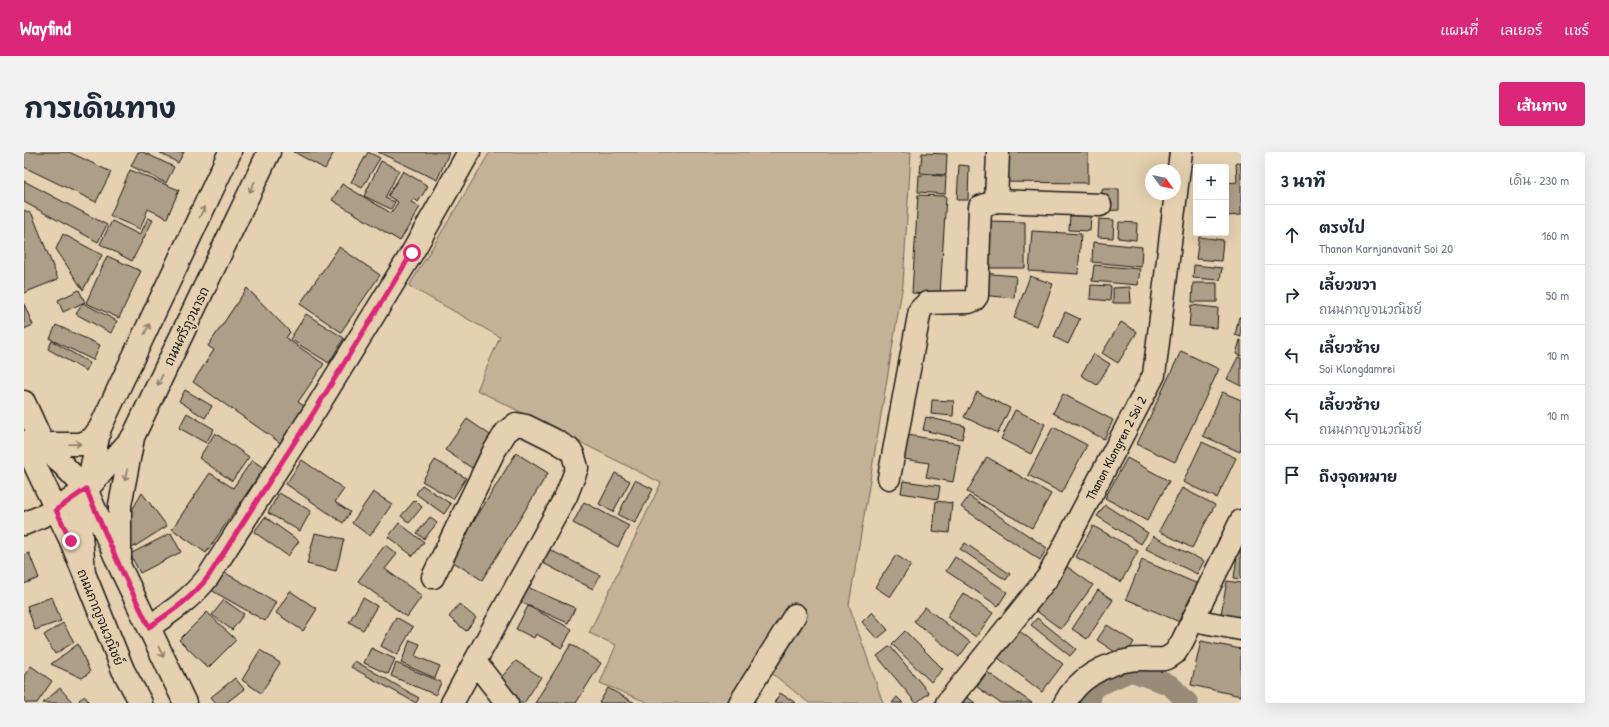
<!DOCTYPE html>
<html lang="th">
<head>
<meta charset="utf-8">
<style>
	:root { --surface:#fff; --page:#f2f2f3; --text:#1f2937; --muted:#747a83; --line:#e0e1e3; --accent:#db2777 }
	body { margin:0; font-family:"Patrick Hand","Playpen Sans Thai",sans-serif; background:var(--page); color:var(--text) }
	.controls { position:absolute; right:12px; top:12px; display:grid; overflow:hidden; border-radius:4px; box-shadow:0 4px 16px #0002 }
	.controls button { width:36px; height:36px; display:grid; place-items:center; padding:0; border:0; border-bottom:1px solid var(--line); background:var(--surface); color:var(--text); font:20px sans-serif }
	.compass { position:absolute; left:1121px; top:12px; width:36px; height:36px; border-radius:50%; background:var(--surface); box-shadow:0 4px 16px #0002; rotate:123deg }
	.stop { position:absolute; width:12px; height:12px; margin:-9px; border:3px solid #db2777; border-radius:50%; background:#fff }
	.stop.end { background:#db2777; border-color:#fff; box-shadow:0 1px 4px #0008 }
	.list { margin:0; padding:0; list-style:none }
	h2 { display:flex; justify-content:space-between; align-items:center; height:52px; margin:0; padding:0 16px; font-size:17px }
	h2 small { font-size:13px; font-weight:400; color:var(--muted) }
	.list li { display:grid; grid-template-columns:26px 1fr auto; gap:12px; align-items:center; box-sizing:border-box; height:60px; padding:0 16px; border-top:1px solid var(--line) }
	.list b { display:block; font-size:15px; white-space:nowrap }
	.list p { margin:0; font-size:13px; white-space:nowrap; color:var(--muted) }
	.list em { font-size:13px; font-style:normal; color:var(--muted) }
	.icon { flex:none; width:22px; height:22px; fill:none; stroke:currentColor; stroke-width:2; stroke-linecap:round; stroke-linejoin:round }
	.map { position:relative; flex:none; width:1217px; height:551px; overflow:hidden; border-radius:4px }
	header { display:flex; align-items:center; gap:24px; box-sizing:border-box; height:56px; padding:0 20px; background:var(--accent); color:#fff }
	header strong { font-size:19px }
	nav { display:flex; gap:22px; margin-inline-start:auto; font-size:14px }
	.intro { display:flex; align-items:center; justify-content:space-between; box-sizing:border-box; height:96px; padding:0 24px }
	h1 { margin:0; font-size:28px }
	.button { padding:10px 18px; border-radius:4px; background:var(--accent); color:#fff; font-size:14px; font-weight:700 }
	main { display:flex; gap:24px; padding:0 24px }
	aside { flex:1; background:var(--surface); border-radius:4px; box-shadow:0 4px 16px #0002 }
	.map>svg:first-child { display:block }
	.green { fill:#c4b297; stroke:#70675a }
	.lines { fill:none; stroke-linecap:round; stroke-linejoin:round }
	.canal { stroke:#988b77; stroke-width:21 }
	.building { fill:#ad9e87; stroke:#1c1c1c }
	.minor-casing { stroke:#1c1c1c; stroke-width:25 }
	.major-casing { stroke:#1c1c1c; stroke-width:25 }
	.minor { stroke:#e5d0af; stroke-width:22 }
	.major { stroke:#e5d0af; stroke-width:22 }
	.oneway { stroke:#8b7f6d }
	.route { stroke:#db2777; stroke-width:5 }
	.labels { text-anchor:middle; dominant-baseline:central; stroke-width:3.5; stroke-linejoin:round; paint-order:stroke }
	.street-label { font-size:13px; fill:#1c1c1c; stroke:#e5d0af }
</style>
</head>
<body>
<header>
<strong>Wayfind</strong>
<nav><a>แผนที่</a><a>เลเยอร์</a><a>แชร์</a></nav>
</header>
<div class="intro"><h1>การเดินทาง</h1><a class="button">เส้นทาง</a></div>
<main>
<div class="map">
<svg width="1217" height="551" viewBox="0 0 1217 551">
	<rect width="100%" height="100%" fill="#e5d0af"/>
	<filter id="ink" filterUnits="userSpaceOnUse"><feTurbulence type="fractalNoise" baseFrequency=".025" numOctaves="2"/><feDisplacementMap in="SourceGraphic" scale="8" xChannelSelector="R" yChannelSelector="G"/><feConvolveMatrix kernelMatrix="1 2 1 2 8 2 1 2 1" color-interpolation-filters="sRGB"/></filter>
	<g filter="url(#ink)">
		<path class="green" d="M466,0H887L879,132L825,453L859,551H785L730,507L702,551H625L576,531L592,493L565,481L637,331L453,238L476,185L385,134Z"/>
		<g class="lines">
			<path class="canal" d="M1066,551L1068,536L1107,519L1146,533L1164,551"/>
		</g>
		<path class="building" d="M0,0H45L87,20L72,50L0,15Z
			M114,0H119L150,15L142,31L107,14Z
			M135,0H160L154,11Z
			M270,0H310L301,17Z
			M344,0L356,6L338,36L327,30Z
			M354,0H423L425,1L413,28Z
			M978,0H1064V31L978,30Z
			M898,1L923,2L922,23L896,21Z
			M357,9L375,18L361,46L371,50L367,57L340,44Z
			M1212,11H1217V63L1202,64V31L1213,30Z
			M935,13L945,14L944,48H933Z
			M106,18L155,38L143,66L124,57L116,77L86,64Z
			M379,19L404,34L394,50L389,47L387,50L396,55L376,89L308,48L318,32L367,61L374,50L364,44Z
			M895,23L922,24L921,42L894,40Z
			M0,29L83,73L74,90L0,50Z
			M1078,37H1095V58L1078,59Z
			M894,43L922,44L916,143L888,141Z
			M0,58L8,62L34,127L0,141Z
			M1046,63L1067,64L1066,79L1045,78Z
			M124,66L129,68L108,109L76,92L88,69L116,83Z
			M1075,67L1090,68L1089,86L1074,85Z
			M962,69L1001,70V116H961Z
			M1095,70L1113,71L1112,88L1094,86Z
			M1008,79L1057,82L1054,122L1005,119Z
			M39,82L78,103L59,138L32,97Z
			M1175,85L1199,88L1197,109L1172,107Z
			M1069,90L1118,95L1117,115L1068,110Z
			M315,95L356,123L317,180L276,152Z
			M83,104L117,119L95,166L62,151Z
			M1070,113L1116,117L1114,133L1068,129Z
			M1170,113L1198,116L1196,128L1169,126Z
			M958,121L992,124L990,146L956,143Z
			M1006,124L1029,132L1013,174L990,166Z
			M1169,131H1193V150H1168Z
			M1067,133L1087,134L1086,149L1066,147Z
			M1106,135L1107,151H1089V136Z
			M223,136L266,180L262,186L300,212L274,250L283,256L258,292L169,230L190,198L184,194Z
			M55,138L61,150L39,160L34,148Z
			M59,151L93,169L87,181L52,162Z
			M0,152L9,173L0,177Z
			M1167,153L1194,156L1193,176L1165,174Z
			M1041,160L1056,167L1044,192L1030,185Z
			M282,162L320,186L305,211L266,187Z
			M1215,165H1217V185L1211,183Z
			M1097,170L1113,180L1094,211L1078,201Z
			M32,173L76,193L69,208L26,187Z
			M1216,188H1217V204L1212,202Z
			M28,189L66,211L62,219L24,197Z
			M1157,199L1195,217L1151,310L1113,292Z
			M1070,202L1086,212L1073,233L1057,223Z
			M1214,205L1217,206V234L1203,227Z
			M161,238L188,254L181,266L155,249Z
			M953,240L986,256L974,281L940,265Z
			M1198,240L1217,248V297L1216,300L1179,284Z
			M1039,242L1089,268L1080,287L1029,261Z
			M908,248L930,249L929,264L907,262Z
			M991,258L1021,272L1007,302L977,287Z
			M163,261L190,277L182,291L155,276Z
			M902,265L941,274L938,287L899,278Z
			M443,267L469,285L448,316L421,298Z
			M1029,275L1063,293L1038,341L1004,323Z
			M191,281L225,305L208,329L175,306Z
			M878,282L936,292L929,330L902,325L905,311L874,306Z
			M1178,290L1212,306L1193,346L1159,330Z
			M492,301L524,321L458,428L426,408Z
			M963,305L1027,342L1008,376L943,340Z
			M1103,306L1145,329L1123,369L1081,346Z
			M228,308L240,316L182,401L148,377L186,321L209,336Z
			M278,308L320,337L311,350L326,360L319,371L262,332Z
			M411,308L442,326L429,347L398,329Z
			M591,321L606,329L589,360L575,352Z
			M611,328L629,337L611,371L594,363Z
			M879,329L916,334L914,347L877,341Z
			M398,333L427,352L420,362L392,342Z
			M1158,336L1191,353L1168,396L1135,379Z
			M349,340L368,352L346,384L328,371Z
			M118,341L143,374L108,396L100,372Z
			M255,341L287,359L276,379L244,361Z
			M945,344L1023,396L1016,408L937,355Z
			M391,348L398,355L385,371L377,364Z
			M912,349L928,351L925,381L909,379Z
			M560,350L605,374L594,395L549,371Z
			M1081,353L1124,381L1117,392L1073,364Z
			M241,365L275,389L264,404L230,380Z
			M406,365L413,371L400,387L393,381Z
			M375,371L400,390L389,404L364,385Z
			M1069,374L1114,399L1097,430L1052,405Z
			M147,381L157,400L116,421L106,402Z
			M291,381L320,387L312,419L283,412Z
			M1216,382H1217V427L1210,426Z
			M1129,384L1180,409L1173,422L1122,397Z
			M941,391L986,422L982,428L936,397Z
			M361,393L373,402L361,417L398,444L383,465L334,429Z
			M524,397L576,423L569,437L517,410Z
			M5,401L15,426L0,432V403Z
			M872,403L887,413L866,445L851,435Z
			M931,405L983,440L974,454L922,419Z
			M1118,408L1174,432L1158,471L1102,447Z
			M1042,414L1069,433L1037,477L1011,458Z
			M198,419L252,450L241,469L187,438Z
			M1203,429L1217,431V471L1196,468Z
			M501,434L551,456L544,471L494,449Z
			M1074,438L1089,448L1063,487L1048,477Z
			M266,439L293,457L279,479L252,461Z
			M939,441L969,461L952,485L923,465Z
			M28,445L37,469L11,478L3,454Z
			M339,446L353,454L339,478L325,470Z
			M200,448L220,462L208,478L188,463Z
			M435,452L452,466L442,479L425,465Z
			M504,454L548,477L538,496L512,482L510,486L492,477Z
			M901,455L946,490L935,505L890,469Z
			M183,460L212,488L184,516L155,488Z
			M848,460L864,478L853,487L838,470Z
			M372,465L389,475L373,503L357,494Z
			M1013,466L1052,497L1046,504L1007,473Z
			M39,471L50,490L31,502L20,483Z
			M1083,473L1110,490L1100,506L1073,488Z
			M990,475L1039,512L1018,540L969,502Z
			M881,479L919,517L907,530L868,492Z
			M386,488L396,492L391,504L416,514L411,526L377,511Z
			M1177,489L1217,497V544L1167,533Z
			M54,492L66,520L58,526L27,512Z
			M547,492L577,511L552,551H511Z
			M866,494L905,541L892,551L853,504Z
			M347,496L371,507L364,522L340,511Z
			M236,498L256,511L237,541L218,528Z
			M331,509L395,546L392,551L327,515Z
			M492,509L517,525L500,551H487L472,531Z
			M372,511L417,530L412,543L367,524Z
			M7,514L28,529L13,551H0V524Z
			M963,520L1008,551H976L953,535Z
			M211,526L220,537L202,551H192L187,545Z
			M36,536L49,551H19Z
			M584,536L611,551H575Z
			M756,541L772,551H750Z
			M61,544L65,551H57L55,548Z
			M942,544L951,551H937Z
			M873,545L879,551H868Z"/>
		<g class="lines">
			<g class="minor-casing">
				<g id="minor">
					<path d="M972,49L1076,53"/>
					<path d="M865,326L896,158L903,151L945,150L950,148L953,144L956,55L972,49L974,0"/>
					<path d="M0,372L32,358L62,337"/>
					<path d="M409,425L469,301L482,280L492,272L502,274L530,288L545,297L549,302L553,316L542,344L428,551"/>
					<path d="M1169,468L1217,477"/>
					<path d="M125,475C147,460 168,446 184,425L290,260L388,101L445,0"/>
					<path d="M451,510L483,551"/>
					<path d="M716,551L771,463"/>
					<path id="s1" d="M923,551L1024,425L1130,223L1157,0"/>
					<path d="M1041,551C1053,527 1080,512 1106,508C1117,506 1129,508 1140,507L1145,505L1151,501L1158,490L1217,369"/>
				</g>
			</g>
			<g class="major-casing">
				<path id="major" d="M0,250L19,292L62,337L96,415L161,551
					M0,290L47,389L99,518L117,551
					M19,292H57L68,287L76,276
					M65,335L109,285L245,0
					M96,406V353L109,286
					M60,421L56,369L76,276L206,0"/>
			</g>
			<use href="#minor" class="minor"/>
			<use href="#major" class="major"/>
		</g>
		<defs><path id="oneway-shaft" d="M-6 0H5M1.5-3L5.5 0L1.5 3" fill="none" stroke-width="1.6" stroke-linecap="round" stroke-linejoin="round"/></defs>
		<g class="oneway">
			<use href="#oneway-shaft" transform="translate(228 35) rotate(116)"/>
			<use href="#oneway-shaft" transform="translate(178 60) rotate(-65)"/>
			<use href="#oneway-shaft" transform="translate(123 177) rotate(-65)"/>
			<use href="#oneway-shaft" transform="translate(136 228) rotate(116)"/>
			<use href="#oneway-shaft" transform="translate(51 292) rotate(-2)"/>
			<use href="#oneway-shaft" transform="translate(102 323) rotate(101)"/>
			<use href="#oneway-shaft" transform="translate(137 500) rotate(65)"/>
		</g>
	</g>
	<g class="lines" filter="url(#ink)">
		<path class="route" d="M47,389L32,358L62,337L96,415L125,475C147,460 168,446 184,425L290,260L388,101"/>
	</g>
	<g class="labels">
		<g class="street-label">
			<text transform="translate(162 174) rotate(-64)">ถนนศรีภูวนารถ</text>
			<text stroke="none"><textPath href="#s1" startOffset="307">Thanon Klongren 2 Soi 2</textPath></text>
			<text transform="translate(77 465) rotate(68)">ถนนกาญจนวณิชย์</text>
		</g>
	</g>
</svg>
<div class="controls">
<button>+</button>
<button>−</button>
</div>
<svg class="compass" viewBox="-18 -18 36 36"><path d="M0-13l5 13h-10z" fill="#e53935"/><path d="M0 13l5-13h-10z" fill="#747a83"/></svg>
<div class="stop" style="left:388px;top:101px"></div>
<div class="stop end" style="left:47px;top:389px"></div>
</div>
<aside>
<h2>3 นาที<small>เดิน · 230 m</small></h2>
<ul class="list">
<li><svg class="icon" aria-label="ahead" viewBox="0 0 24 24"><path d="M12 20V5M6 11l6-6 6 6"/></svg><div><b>ตรงไป</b><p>Thanon Karnjanavanit Soi 20</p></div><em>160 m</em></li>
<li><svg class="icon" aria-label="right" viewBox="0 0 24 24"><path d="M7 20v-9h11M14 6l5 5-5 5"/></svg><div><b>เลี้ยวขวา</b><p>ถนนกาญจนวณิชย์</p></div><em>50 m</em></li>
<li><svg class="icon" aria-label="left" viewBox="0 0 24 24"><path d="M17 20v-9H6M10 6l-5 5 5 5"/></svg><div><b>เลี้ยวซ้าย</b><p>Soi Klongdamrei</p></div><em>10 m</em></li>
<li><svg class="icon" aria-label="left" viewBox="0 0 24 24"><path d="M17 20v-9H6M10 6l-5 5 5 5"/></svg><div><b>เลี้ยวซ้าย</b><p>ถนนกาญจนวณิชย์</p></div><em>10 m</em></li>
<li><svg class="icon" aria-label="arrive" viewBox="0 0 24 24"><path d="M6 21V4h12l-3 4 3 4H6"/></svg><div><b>ถึงจุดหมาย</b></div></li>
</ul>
</aside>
</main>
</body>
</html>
